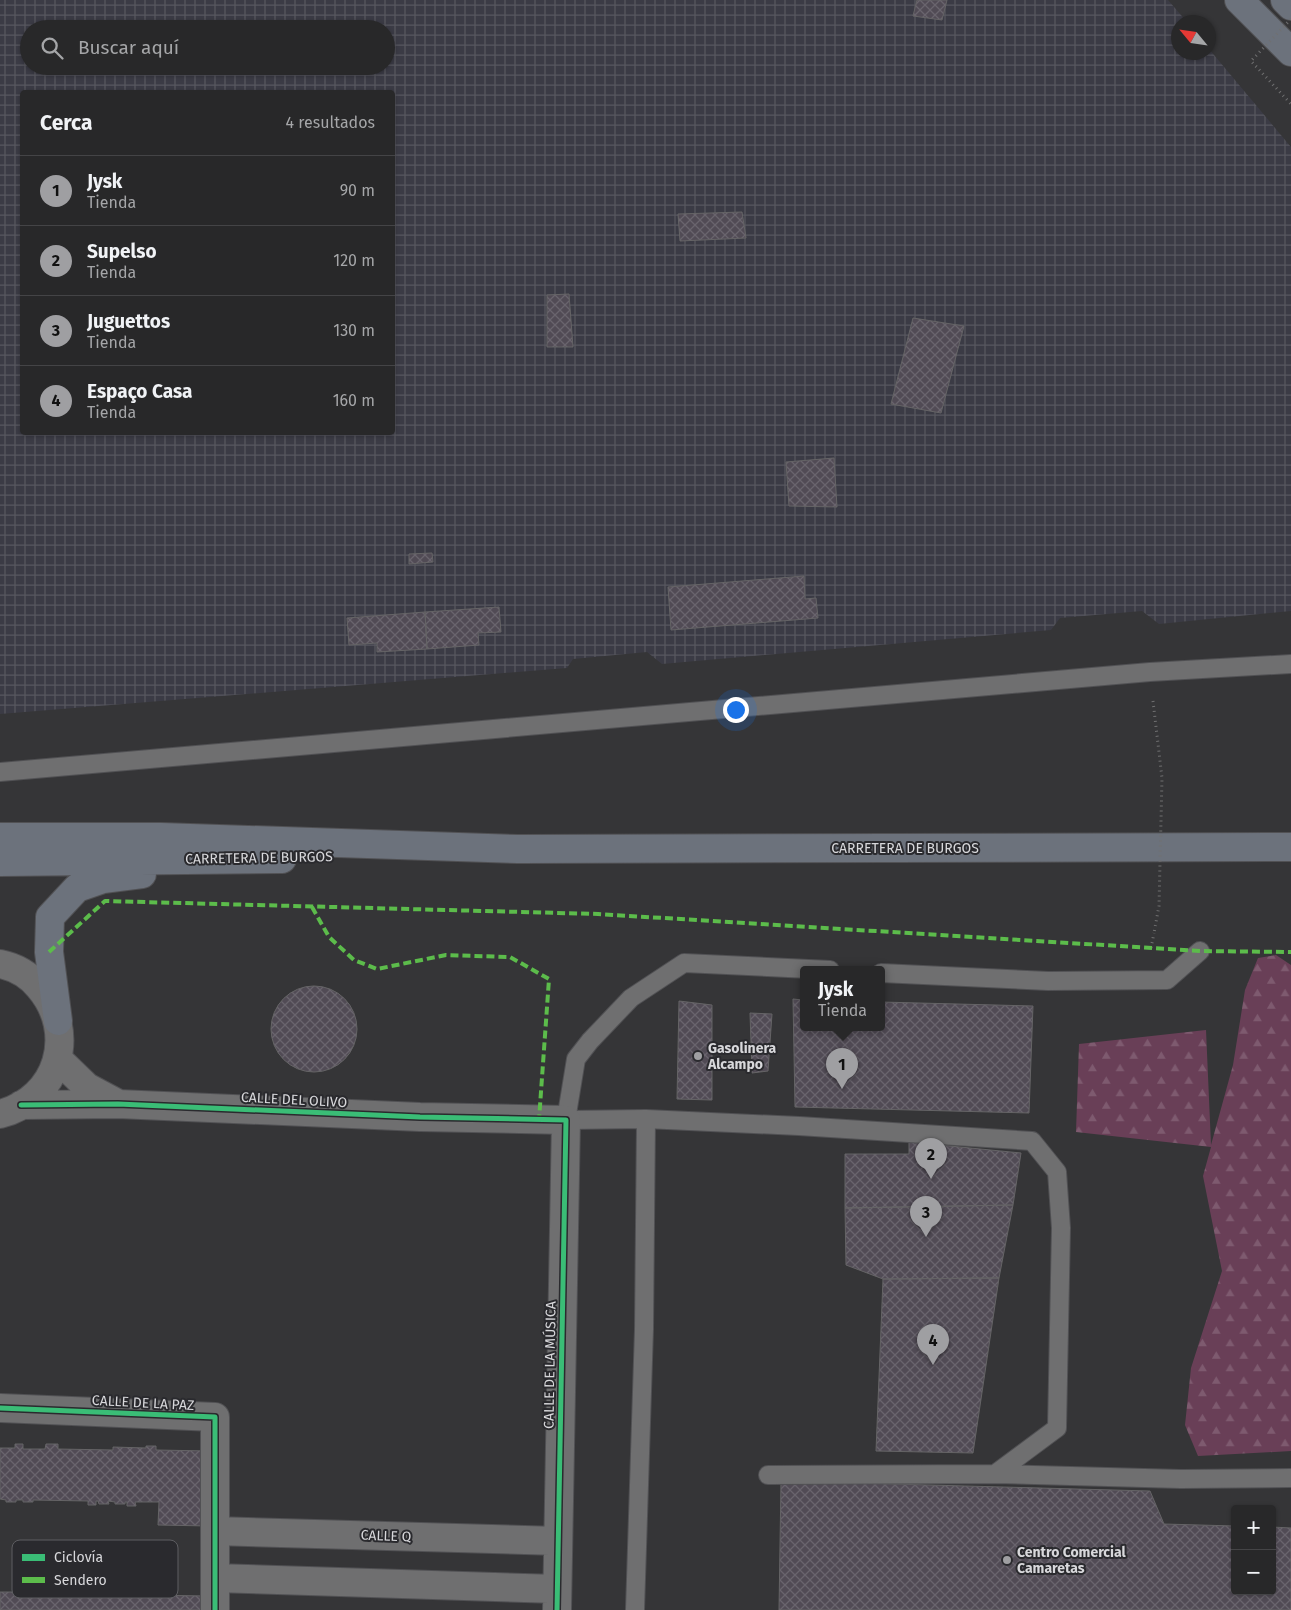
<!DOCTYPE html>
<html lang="es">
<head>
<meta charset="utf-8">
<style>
	:root { --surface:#282829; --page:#303031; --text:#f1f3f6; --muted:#a5a6a8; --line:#444446; --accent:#9f9fa2 }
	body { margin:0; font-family:"Fira Sans",sans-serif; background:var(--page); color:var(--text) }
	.controls { position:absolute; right:15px; bottom:15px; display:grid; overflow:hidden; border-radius:5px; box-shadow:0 1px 4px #0004 }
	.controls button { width:45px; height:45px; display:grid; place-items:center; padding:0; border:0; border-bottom:1px solid var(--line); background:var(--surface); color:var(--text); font:25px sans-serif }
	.compass { position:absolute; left:1171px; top:15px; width:45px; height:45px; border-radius:50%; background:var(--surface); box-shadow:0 1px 4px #0004; rotate:299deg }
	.you { position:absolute; left:735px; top:709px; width:18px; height:18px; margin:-12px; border:4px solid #fff; border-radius:50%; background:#1a73e8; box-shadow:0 0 0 8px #1a73e833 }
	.badge { display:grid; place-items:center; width:32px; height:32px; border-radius:50%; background:var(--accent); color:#111; font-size:16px; font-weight:700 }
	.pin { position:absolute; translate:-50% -41px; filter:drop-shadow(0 1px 2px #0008) }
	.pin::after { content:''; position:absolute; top:26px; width:18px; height:15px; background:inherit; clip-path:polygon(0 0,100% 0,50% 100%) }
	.popup { position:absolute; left:800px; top:966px; width:85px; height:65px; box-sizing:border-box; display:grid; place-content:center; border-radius:5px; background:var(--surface); filter:drop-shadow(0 1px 4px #0005); font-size:16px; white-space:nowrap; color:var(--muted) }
	.popup b { font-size:19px; color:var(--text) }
	.popup::after { content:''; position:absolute; left:50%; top:100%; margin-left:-10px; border:10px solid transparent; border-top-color:var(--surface) }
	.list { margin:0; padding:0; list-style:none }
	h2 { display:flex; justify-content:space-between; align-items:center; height:65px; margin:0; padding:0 20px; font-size:21px }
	h2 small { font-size:16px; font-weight:400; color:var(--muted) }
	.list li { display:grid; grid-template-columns:32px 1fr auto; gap:15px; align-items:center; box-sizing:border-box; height:70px; padding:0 20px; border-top:1px solid var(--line) }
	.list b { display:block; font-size:19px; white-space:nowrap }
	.list p { margin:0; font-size:16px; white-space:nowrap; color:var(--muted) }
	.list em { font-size:16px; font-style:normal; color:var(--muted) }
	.icon { flex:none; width:28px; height:28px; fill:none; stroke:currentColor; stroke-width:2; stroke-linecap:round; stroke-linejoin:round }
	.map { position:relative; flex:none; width:1291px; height:1610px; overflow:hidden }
	.search { position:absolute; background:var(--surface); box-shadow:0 1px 4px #0004; left:20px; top:20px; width:375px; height:55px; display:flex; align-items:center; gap:12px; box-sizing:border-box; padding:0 18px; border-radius:28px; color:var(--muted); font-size:19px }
	.panel { position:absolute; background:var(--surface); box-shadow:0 1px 4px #0004; left:20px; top:90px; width:375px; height:345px; border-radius:5px }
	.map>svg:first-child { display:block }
	.industrial { fill:url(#industrial-grid); fill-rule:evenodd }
	.forest { fill:url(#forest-firs) }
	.building { fill:url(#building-cross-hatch); stroke:#656466 }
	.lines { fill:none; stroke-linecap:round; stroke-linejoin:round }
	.lane-casing { stroke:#515154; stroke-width:20 }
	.street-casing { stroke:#515154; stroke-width:30 }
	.highway-casing { stroke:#515154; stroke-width:30 }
	.path { stroke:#707071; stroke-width:3; stroke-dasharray:1 4; stroke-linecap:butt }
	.lane { stroke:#6f6f70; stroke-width:18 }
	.street { stroke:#6f6f70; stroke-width:28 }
	.highway { stroke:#6c727c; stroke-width:28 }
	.path-bridge { stroke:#707071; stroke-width:3; stroke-dasharray:1 4; stroke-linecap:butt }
	.quiet { stroke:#5cbc4b; stroke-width:4; stroke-dasharray:8 4; stroke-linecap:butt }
	.cycleway-casing { stroke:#2a2a2e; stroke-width:8 }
	.cycleway { stroke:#3abd76; stroke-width:5 }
	.poi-dot { fill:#9f9fa2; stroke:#2a2a2e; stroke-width:2 }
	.labels { text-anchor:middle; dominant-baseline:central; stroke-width:4; stroke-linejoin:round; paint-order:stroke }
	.street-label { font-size:14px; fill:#d8d8db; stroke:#2a2a2e }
	.poi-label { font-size:14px; font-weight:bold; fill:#d8d8db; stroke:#2a2a2e; text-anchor:start }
	.key { fill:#2a2a2e; stroke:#5e5e62; stroke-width:1 }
	.key-label { font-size:14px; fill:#d8d8db }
</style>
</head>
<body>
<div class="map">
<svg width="1291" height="1610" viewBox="0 0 1291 1610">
	<defs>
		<pattern id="industrial-grid" width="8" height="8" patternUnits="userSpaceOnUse" patternTransform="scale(1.25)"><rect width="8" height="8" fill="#3b3b45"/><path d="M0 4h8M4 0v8" fill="none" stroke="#57575f"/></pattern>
		<pattern id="forest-firs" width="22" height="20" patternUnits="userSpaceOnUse" patternTransform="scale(1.25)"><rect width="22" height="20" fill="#693f57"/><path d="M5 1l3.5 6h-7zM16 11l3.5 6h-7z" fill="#7e5a6f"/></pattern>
		<pattern id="building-cross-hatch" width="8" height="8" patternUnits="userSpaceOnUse" patternTransform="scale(1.25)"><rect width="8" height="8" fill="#514b55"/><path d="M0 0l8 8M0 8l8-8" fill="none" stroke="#69646d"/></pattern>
	</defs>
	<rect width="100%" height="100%" fill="#353537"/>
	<path class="industrial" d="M0,0H1168L1187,22H1178V52H1208L1209,49L1291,147V611L1159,624L1142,611L1060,618L1051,630L662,664L647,652L573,659L567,668L0,714ZM29,29H386V66H29ZM22,92H392V432H22Z"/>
	<path class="forest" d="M1276,955L1291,965V1451L1198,1456L1185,1425L1191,1368L1222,1271L1203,1176L1211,1147L1076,1132L1079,1044L1206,1030L1211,1145L1233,1065L1245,990L1258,958Z"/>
	<path class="building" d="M917,0H947L942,20L913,16Z
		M742,212L746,238L680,241L678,214Z
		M569,294L573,347H547V295Z
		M913,318L964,326L941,413L891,404Z
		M834,458L837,507L789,506L786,462Z
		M432,553L433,562L409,564V554Z
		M804,576L805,599L816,598L818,618L671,630L668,587Z
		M499,607L501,632L478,633L479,645L427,649L425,612Z
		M425,612L427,649L377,652V643L349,645L347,618Z
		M271 1029a43 43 0 1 1 86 0a43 43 0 1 1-86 0Z
		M793,999L803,1000V1028H881V1002L1033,1006L1029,1113L795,1107Z
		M679,1001L712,1005V1100L677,1099Z
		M750,1013L772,1014L768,1071L752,1073Z
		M909,1142L1021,1153L1013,1205L845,1208V1154H909Z
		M1013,1205L999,1278L883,1279L846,1265L845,1208Z
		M999,1278L973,1453L876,1451L883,1279Z
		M15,1444H23V1449H45L46,1444H58V1449L113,1450V1447L146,1448V1446H156V1450L210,1451L208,1526L158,1525L159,1502H135L136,1506H127V1502H125V1504H115V1502L108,1501L109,1504H99L98,1501H96V1505H88V1501L33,1500V1502H23V1500H16V1502H6V1500L0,1499V1448H15Z
		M781,1481L1150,1491L1164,1524L1235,1526V1591H1272V1527L1291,1528V1610H779Z
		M41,1587H52V1593L102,1594V1591L144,1592V1595L207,1596V1610H0V1592H41Z"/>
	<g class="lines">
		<g class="lane-casing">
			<path id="lane" d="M0,772L1150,672L1291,664
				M881,973L1048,981L1167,980L1200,951
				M995,1474L1181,1479L1291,1478
				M768,1475L995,1474L1057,1428L1061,1228L1057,1172L1032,1141L799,1126L646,1119L566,1120L576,1059L590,1041L631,998L684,963L830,970
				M635,1610L644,1329L646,1119"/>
		</g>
		<g class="street-casing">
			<path id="street" d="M0,964C15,967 29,975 39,987C78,1032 59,1099 0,1114
				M58,1059L87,1087L117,1103
				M21,1105L118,1104L420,1117L566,1120L557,1610
				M0,1408L215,1417V1610
				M215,1531L558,1541
				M215,1578L557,1589"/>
		</g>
		<g class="highway-casing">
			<path id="highway" d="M1239,0L1291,52
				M1285,0L1291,6
				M0,837H161L518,849L1291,847
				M0,862L282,859
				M58,1021L49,952L50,917L77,888L103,879L142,874"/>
		</g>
		<path class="path" d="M1151,948L1154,933"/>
		<use href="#lane" class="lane"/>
		<use href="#street" class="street"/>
		<use href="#highway" class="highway"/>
		<path class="path-bridge" d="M1291,19L1251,61L1291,104
			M1153,701L1162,778L1159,906L1154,933"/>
		<path class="quiet" d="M312,907L329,937L354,960L377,969L446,955L510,957L549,979L539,1120
			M49,952L105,901L598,914L1200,951L1291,952"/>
		<g class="cycleway-casing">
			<path id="cycleway" d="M21,1105L118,1104L420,1117L566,1120L557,1610
				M0,1408L215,1417V1610"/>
		</g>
		<use href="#cycleway" class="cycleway"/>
	</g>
	<g class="poi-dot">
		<circle cx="698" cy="1056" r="5"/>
		<circle cx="1007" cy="1560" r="5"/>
	</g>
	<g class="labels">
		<g class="street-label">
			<text x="905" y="848">CARRETERA DE BURGOS</text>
			<text transform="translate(259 858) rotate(-1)">CARRETERA DE BURGOS</text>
			<text transform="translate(294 1100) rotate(3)">CALLE DEL OLIVO</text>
			<text transform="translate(550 1365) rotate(-89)">CALLE DE LA MÚSICA</text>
			<text transform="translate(143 1403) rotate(3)">CALLE DE LA PAZ</text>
			<text transform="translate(386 1536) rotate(2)">CALLE Q</text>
		</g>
		<g class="poi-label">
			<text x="708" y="1048">Gasolinera<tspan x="708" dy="16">Alcampo</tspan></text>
			<text x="1017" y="1552">Centro Comercial<tspan x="1017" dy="16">Camaretas</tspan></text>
		</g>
	</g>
	<rect x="12" y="1540" width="166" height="58" rx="8" class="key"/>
	<rect x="22" y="1554" width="23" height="7" fill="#3abd76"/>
	<rect x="22" y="1577" width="23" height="6" fill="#5cbc4b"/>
	<g class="key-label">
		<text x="54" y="1562">Ciclovía</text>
		<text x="54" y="1585">Sendero</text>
	</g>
</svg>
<div class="controls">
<button>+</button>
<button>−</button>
</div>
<svg class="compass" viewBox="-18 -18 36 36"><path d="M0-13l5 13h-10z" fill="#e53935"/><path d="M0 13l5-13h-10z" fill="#a5a6a8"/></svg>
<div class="you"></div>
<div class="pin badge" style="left:842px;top:1089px">1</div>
<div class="popup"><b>Jysk</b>Tienda</div>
<div class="pin badge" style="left:931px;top:1179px">2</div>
<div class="pin badge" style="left:926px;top:1237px">3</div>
<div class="pin badge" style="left:933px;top:1365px">4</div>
<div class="search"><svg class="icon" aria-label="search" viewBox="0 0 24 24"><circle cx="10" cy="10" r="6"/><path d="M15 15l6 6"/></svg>Buscar aquí</div>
<section class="panel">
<h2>Cerca<small>4 resultados</small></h2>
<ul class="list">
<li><span class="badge">1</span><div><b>Jysk</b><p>Tienda</p></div><em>90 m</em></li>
<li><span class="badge">2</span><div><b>Supelso</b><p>Tienda</p></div><em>120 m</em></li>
<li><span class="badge">3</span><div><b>Juguettos</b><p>Tienda</p></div><em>130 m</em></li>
<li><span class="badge">4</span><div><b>Espaço Casa</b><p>Tienda</p></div><em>160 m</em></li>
</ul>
</section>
</div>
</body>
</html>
